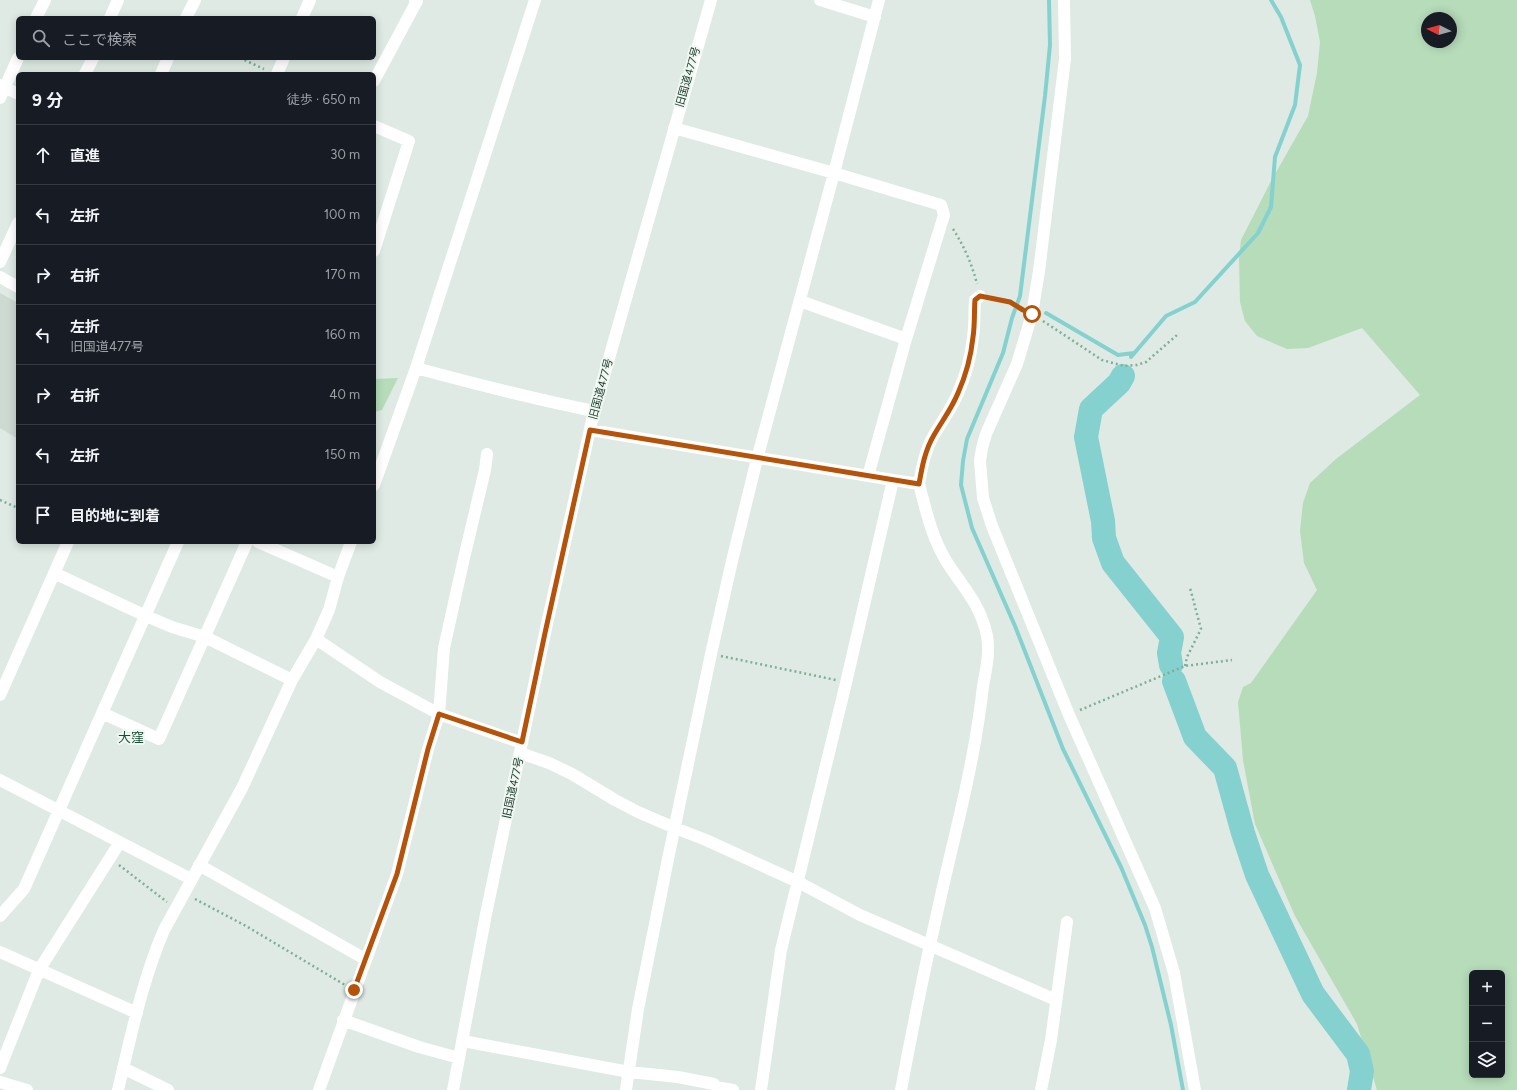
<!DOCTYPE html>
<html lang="ja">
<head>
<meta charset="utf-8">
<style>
	:root { --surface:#171b24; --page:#242831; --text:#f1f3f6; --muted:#9ea1a6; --line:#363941 }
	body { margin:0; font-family:Figtree,"Noto Sans JP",sans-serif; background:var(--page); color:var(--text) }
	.controls { position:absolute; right:12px; bottom:12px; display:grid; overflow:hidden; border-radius:6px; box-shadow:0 2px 10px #0003 }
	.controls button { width:36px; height:36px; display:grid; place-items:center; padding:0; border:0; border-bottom:1px solid var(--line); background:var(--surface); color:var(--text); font:20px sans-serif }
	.compass { position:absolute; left:1421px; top:12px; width:36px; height:36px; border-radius:50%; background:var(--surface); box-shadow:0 2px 10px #0003; rotate:275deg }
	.stop { position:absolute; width:12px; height:12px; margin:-9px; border:3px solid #b45309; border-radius:50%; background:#fff }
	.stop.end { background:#b45309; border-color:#fff; box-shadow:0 1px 4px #0008 }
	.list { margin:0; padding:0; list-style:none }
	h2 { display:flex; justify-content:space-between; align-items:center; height:52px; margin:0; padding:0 16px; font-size:17px }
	h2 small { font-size:13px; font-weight:400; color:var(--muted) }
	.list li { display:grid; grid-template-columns:26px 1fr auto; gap:12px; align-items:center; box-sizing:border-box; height:60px; padding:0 16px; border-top:1px solid var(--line) }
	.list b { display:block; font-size:15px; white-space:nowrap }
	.list p { margin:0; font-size:13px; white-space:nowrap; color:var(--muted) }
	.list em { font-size:13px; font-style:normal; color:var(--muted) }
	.icon { flex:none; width:22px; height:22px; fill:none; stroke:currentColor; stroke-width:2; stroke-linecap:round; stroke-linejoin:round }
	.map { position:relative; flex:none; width:1517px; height:1090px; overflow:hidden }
	.search { position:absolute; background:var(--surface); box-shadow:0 2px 10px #0003; left:16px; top:16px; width:360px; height:44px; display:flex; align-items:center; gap:10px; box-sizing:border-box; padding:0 14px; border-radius:6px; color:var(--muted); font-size:15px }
	.panel { position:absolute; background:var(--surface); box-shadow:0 2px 10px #0003; left:16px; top:72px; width:360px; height:472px; border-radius:6px }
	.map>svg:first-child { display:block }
	.built { fill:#cddad2 }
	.green { fill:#b6dcba; fill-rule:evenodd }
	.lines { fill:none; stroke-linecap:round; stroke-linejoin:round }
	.stream { stroke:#84d1d0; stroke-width:4 }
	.river { stroke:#84d1d0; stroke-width:24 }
	.path { stroke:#7eaf97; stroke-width:2.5; stroke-dasharray:2 3; stroke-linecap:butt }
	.minor { stroke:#fff; stroke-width:12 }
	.route { stroke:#b45309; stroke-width:5 }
	.labels { text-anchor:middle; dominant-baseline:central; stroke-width:4; stroke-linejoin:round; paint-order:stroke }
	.street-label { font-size:11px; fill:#1f3a2e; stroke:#eff7f1 }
	.quarter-label { font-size:13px; fill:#1b4c38; stroke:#eff7f1 }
</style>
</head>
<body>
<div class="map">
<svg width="1517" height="1090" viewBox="0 0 1517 1090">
	<rect width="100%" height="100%" fill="#deeae3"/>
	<path class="built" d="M0,293L18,303V439L0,428Z"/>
	<path class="green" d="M1310,0H1517V1090H1377L1357,1024L1295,916L1255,824L1243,760L1238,702L1243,687L1251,683L1317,590L1304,563L1300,531L1303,503L1310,483L1336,459L1420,395L1362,328L1308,348L1287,349L1257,336L1245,321L1240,302L1239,256L1241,240L1270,183L1308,116L1317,73L1320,42L1315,16ZM1427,18H1451V42H1427ZM1472,973H1502V1075H1472Z
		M398,378L382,410L374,412V379Z"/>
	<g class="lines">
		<path class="stream" d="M1049,0L1050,45L1045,96L1020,296L1012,318L1003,353L967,439L963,461L961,485L972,528L1015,626L1063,749L1121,867L1145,925L1152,947L1171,1025L1183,1090
			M1046,313L1118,355L1134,353
			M1131,357L1166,316L1195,302L1258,233L1271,207L1275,157L1295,105L1300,65L1281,17L1271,0"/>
		<path class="river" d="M1123,376L1119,383L1091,409L1086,437L1103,521L1104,538L1113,563L1172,637L1169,653L1171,665
			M1174,681L1195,737L1225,768L1243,833L1257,875L1313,994L1358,1054L1362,1071L1359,1090"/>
		<path class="path" d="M240,58L264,69
			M953,229C964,246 972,264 977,284
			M990,298L1010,302L1021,309
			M1043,321L1102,360L1124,366L1137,365L1146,362L1177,335
			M0,500L18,508
			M721,656L836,680
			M1185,666L1187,657L1201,629L1190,588
			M1080,710L1185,666L1232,660
			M119,865L167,902
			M195,899L246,926L345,985"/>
		<path class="minor" d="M820,0L875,17
			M1064,0L1065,59L1039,271L1032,314L1017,364L986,434L982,448L980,461L983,498L992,526L1069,715L1155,908L1174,973L1195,1090
			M36,18L45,0
			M110,18L118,0
			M186,18L195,0
			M302,18L310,0
			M85,74L93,58
			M161,74L168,58
			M277,74L284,58
			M374,81L417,1L415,0
			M0,85L18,94
			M0,98L18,58
			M374,126L409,141L374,251
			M674,128L834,173L941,205L944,215L906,339L868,476
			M0,262L18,223
			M0,277L18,287
			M800,301L906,339
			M416,368C475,384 534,399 594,411
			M590,430L893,480L846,683L781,950L761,1090
			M893,480L919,484C926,510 931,535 945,559C962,587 980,602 987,636C990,652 986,670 983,686C977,741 965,794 952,848C933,928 916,1009 901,1090
			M919,484C922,467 925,450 934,435C942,421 952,408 958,393C966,375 971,356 973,337C975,325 974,312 975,300L980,296
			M374,485L416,368L535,0
			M258,542L338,577
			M54,573L146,616L172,627L205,637L292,680
			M316,639L380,682L439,714L522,743
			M0,695L68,542
			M102,713L159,739L247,542
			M520,753L549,763L572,774L615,800L638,812L675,828L706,840L798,882L860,915L1056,1000
			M0,780L191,879
			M199,865L365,959
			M0,916L24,889L178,542
			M0,952L137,1013
			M343,1020L419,1047L459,1058
			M463,1041L629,1072L678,1077L714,1084L716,1087L733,1090
			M0,1068L39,970L120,842
			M123,1068L168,1090
			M0,1082L27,1090
			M118,1090C131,1036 142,981 164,930L242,788L292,680L316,639L329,610L338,577L351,542
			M319,1090L397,874L428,749L439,714L444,648L464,558L485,470L487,454
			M453,1090L486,914L545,633L594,411L711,0
			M626,1090L638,1009L668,859L711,654L732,561L757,459L834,173L879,0
			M1041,1090L1051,1040L1067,922"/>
	</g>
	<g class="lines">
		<path class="route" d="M354,990L397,874L428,749L439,714L522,742L545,633L590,430L919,484C922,467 925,450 934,435C942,421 952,408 958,393C966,375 971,356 973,337C975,325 974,312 975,300L980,296L1010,302L1023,310L1032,314"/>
	</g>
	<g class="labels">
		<g class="street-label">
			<text transform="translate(688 77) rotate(-74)">旧国道477号</text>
			<text transform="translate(601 389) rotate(-75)">旧国道477号</text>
			<text transform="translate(513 788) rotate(-78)">旧国道477号</text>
		</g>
		<g class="quarter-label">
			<text x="131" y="737">大窪</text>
		</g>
	</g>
</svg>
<div class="controls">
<button>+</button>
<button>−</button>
<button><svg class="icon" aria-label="layers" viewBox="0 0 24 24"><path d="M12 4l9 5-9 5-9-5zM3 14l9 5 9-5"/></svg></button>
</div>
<svg class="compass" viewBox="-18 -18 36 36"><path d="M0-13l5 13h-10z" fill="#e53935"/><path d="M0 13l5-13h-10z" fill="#9ea1a6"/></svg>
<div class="stop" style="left:1032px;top:314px"></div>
<div class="stop end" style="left:354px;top:990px"></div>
<div class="search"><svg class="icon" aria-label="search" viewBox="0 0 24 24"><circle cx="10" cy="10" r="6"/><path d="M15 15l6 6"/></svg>ここで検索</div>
<section class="panel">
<h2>9 分<small>徒歩 · 650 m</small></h2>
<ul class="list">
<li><svg class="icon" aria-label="ahead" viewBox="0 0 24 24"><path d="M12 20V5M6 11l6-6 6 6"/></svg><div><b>直進</b></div><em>30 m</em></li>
<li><svg class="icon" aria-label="left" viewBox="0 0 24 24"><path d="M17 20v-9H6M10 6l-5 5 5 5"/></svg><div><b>左折</b></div><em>100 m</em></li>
<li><svg class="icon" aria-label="right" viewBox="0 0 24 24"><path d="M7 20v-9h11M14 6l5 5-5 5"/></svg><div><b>右折</b></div><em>170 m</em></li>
<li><svg class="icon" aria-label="left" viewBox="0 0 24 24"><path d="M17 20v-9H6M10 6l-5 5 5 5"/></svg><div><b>左折</b><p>旧国道477号</p></div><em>160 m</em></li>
<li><svg class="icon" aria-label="right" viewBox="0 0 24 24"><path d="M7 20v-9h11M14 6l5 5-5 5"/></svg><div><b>右折</b></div><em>40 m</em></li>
<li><svg class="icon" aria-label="left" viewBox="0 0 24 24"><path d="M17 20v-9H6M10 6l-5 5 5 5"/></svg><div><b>左折</b></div><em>150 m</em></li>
<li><svg class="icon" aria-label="arrive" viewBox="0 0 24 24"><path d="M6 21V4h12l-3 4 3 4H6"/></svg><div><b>目的地に到着</b></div></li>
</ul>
</section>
</div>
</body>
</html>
